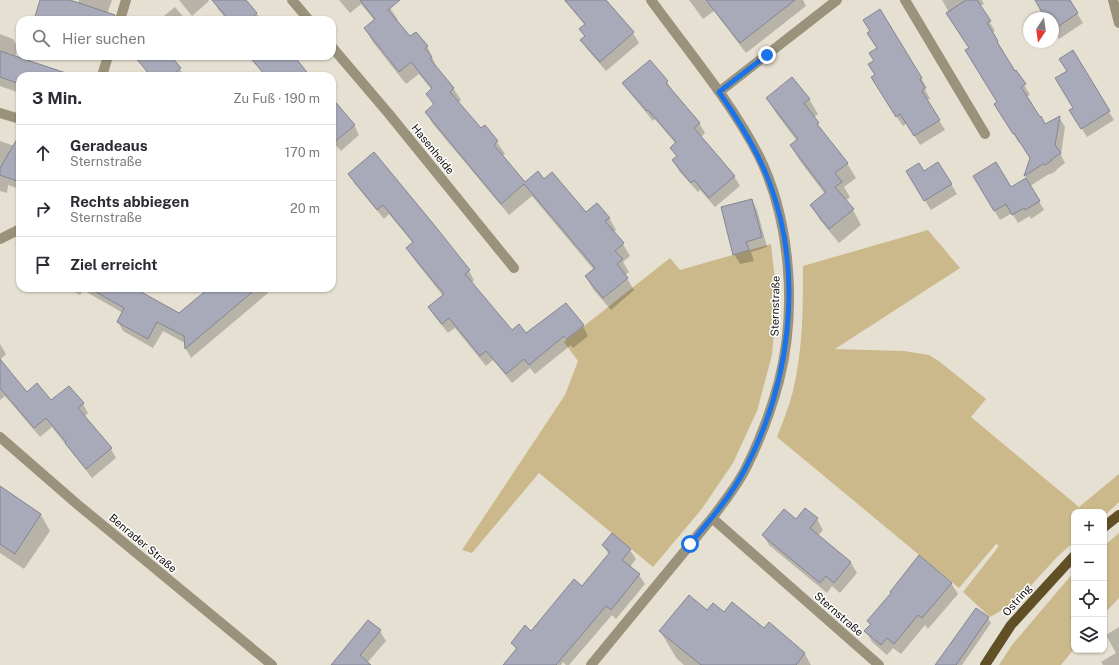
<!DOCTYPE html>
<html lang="de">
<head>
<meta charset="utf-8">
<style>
	:root { --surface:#fff; --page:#f7f7f7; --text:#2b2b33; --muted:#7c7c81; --line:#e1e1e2 }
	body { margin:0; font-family:"Public Sans",sans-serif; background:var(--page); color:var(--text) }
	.controls { position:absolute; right:12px; bottom:12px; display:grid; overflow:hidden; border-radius:8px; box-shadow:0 1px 3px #0004 }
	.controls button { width:36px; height:36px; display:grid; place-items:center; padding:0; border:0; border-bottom:1px solid var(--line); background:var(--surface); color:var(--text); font:20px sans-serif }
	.compass { position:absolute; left:1023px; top:12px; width:36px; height:36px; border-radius:50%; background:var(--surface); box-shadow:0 1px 3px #0004; rotate:193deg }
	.stop { position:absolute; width:12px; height:12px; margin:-9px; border:3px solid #1a73e8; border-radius:50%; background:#fff }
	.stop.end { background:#1a73e8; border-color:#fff; box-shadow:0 1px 4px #0008 }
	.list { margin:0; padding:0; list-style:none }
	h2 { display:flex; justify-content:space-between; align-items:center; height:52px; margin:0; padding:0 16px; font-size:17px }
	h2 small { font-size:13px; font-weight:400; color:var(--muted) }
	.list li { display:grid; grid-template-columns:26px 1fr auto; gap:12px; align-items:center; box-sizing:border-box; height:56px; padding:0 16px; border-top:1px solid var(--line) }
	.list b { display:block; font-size:15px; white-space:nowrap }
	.list p { margin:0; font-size:13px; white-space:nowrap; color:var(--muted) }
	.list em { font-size:13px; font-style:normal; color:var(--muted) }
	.icon { flex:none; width:22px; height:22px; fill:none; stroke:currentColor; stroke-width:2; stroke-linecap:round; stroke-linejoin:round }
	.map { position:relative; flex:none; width:1119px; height:665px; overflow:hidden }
	.search { position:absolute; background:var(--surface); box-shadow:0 1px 3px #0004; left:16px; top:16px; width:320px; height:44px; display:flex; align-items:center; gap:10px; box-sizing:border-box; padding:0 14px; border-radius:12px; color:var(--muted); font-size:15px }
	.panel { position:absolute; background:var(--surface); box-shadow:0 1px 3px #0004; left:16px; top:72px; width:320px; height:220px; border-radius:12px }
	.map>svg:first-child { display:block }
	.green { fill:#cbb98b }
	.shadow { fill:#0003 }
	.building { fill:#a8aab9; stroke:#838593 }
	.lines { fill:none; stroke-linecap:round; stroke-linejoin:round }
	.minor { stroke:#9b927b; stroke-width:10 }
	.major { stroke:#615025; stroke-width:10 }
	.route { stroke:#1a73e8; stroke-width:5 }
	.labels { text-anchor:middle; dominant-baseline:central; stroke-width:3; stroke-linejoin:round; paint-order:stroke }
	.street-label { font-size:11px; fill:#13110c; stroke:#fff }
</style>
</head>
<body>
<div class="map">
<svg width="1119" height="665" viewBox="0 0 1119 665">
	<rect width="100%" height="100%" fill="#e6e0d2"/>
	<path class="green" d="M928,230L960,268L835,349L904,351L929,355L940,362L986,399L971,417L1079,507L1119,474V502L1104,516V512H1074V542L1057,557L1016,602L990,617L963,592L999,546L996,544L959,588L777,437C783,422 789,406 793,391C803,349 803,308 803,266Z
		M771,244L777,298L772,355L757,411L733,463L701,510L653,567L539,473L472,553L462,550L565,395L578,361L564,342L565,341L670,258L680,270Z
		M1119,533V598L1104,614V546Z
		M1074,572V649L1061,665H999L1012,645Z"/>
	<path class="shadow" d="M41,0H60L78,3L79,0H112L105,20H35Z
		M179,0H208L209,1L192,16Z
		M213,0H245L262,20H227L218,9Z
		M339,0H385L398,20L396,21L406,33L427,46L438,70L453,88L461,100L458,103L481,130L485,126L497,142L505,154L502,156L525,183L544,180L586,214L609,218L616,230L614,232L623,244L630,256L623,262L629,272L625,275L634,290L611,310L593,289L586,277L594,270L532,196L509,215L433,124L426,112L434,106L427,94L432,90L419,74L406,84L372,41L365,28L375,21L361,4L350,13Z
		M564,0H607L606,2L633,33L639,43L606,71L587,49L582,40L585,37L580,29L585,25Z
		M689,0H803L806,6L746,53L714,11L703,19Z
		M942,0H982L984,4L980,6L995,31L992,33L1003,51L1002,52L1014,72L1016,71L1030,95L1026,97L1045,125L1059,117L1065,127L1061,155L1065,163L1057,169L1056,171L1051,174H1049L1030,186L1044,210L1031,219L1030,216L1018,223L1012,213L1000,220L979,185L1011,189L1027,179L1025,176L1031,159L1020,142L1019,143L1001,114L998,103L970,49Z
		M1035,0H1069L1083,23L1059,39L1053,30V18H1046Z
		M175,7L186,20H159Z
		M880,10L927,88L925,89L930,99L927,100L945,130L920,145L907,123L903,126L892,110L876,75L875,61L878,48L871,32Z
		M0,34L13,39L18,48L15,57L72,76H20V93L0,86Z
		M1073,52L1114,120L1087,137L1076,119L1068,72Z
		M143,56H170L185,76H147L148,74L138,60Z
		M245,56H292L309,76H265L250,58L248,60Z
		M667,82L673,92L699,123L705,133L701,137L734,176L740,186L715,207L700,190L698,192L679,171L673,160L677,157L671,148L676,144L655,119L653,121L630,93L624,83Z
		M767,98L809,99L818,114L813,118L824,134L847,163L856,178L844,187L850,197L845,201L853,210L861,225L839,243L820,220L811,205L825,194L800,161L791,146L797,141L776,113Z
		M332,103L354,125L359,135L341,151L332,141Z
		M0,141L20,148V189L8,185L7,193L0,191Z
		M349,174L469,271L474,280L472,283L512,331L526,335L566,304L583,326L588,336L573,348L571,345L535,374L530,368L512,383L493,360L486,366L455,328L448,333L435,317L429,307L443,296L413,258L407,248L413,243L389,214L384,219L355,184Z
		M913,182L951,184L957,194L931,210Z
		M752,200L757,210L767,247L751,252L754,261L740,264L734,254Z
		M67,288H133L179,314L211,288H268L266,290L268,293L191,358L186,349L185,343L163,331L153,348L123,331L118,322L123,313L83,290L80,295Z
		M0,344L6,354L0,360Z
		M0,361L27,393L51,402L83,404L88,413L84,417L111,449L116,458L92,478L52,427L40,437L5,396L0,400Z
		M2,489L41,515L50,531L24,569L0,553V491Z
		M805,509L817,519L823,530L818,536L851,563L857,573L840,593L832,586L827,593L769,545L763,535L796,520Z
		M603,545L630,550L636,559L630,567L639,575L645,584L616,619L612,615L569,665H566L563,662L561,665H504L517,650L512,643L531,632L582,587L609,555Z
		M951,583L958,594L928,629L925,625L901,654L893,648L887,655L872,642L866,631L871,626L868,622Z
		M976,609L988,618L991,623L962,665H936Z
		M707,612L724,614L764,630L769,624L805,654L811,665H684L677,659L660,631Z
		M1119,627V665H1103L1101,662L1116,653L1106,635Z
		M380,631L386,641L367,663L370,665H332Z"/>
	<path class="building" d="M40,0H70L115,15L114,20H34Z
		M212,0H246L257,13L249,20H229Z
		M360,0H400L388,10L410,36L416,32L428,46L425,48L432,57L430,59L454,88L450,92L481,128L485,125L498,141L494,145L525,182L538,171L544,179L552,172L586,212L597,203L610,218L605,221L624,243L615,251L623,259L617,264L628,278L603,298L585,276L595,268L524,184L501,204L425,112L434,104L426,94L432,88L411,62L399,72L364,28L375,19Z
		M565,0H606L634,32L600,62L580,40L585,36L579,29L585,24Z
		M706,0H795L740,43Z
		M966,0H977L991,21L987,23L998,41L997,42L1015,71L1016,70L1026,84L1021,87L1040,117L1041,116L1045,124L1060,116L1055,145L1061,153L1052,159L1051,161L1045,165L1043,164L1024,176L1030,158L1014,133L1013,134L994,104L997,102L965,50L969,48L946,13Z
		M1035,0H1070L1078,13L1053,30V18H1045Z
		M880,9L922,78L920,79L925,88L922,91L940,120L914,136L900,114L896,117L871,77L875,75L868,64L874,61L869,53L877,48L867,33L870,31L863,20Z
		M1073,50L1110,111L1081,129L1069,110L1073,108L1055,78L1067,71L1059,59Z
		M0,51L66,73V76H20V84L0,77Z
		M134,56H171L181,68L171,76H151Z
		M249,56H294L310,76H266Z
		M650,60L668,81L666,83L700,123L694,128L735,176L709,198L694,180L691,183L672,160L677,156L670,148L676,142L648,110L647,111L622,83Z
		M792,77L810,99L804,103L819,123L817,124L848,163L835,173L842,182L835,187L854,209L829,229L810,205L826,192L790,145L798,139L766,98Z
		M332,98L355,125L332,144Z
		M20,134V182L0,175V168Z
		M374,152L435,226L470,270L465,274L512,330L519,324L526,333L566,303L584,325L567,339L564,336L529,365L524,359L506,374L486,351L480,356L449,318L442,324L428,307L444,294L406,248L413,242L383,205L377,210L348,174Z
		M938,162L952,184L924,201L906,171L919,163L924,171Z
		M996,162L1011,187L1026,178L1040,201L1025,210L1024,208L1012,215L1006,204L994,211L973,176Z
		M752,199L762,237L746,242L749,250L733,255L721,207Z
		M89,288H134L179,313L209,288H257L185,349L184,336L157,322L148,339L117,322L124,308Z
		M0,359L27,392L37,383L51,400L69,386L84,403L78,408L112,448L86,469L65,443L66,442L46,418L34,428L0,388Z
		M0,486L41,514L15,554L0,544Z
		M805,508L818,518L810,528L851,562L834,583L826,576L820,583L762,535L784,509L796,519Z
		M612,533L631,549L622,560L640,574L611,610L606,606L556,665H503L517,648L511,643L525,625L531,631L574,579L582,586L610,552L602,545Z
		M919,555L952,583L922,618L918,615L894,644L887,638L881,645L864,631L871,624L867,621L891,593L890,592Z
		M689,595L707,610L713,603L724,612L732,602L764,628L769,622L805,653L796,665H701L659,631Z
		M976,608L989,617L956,665H935Z
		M368,620L381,630L360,655L371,665H331Z"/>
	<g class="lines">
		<path class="minor" d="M292,0L309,20
			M905,0L985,134
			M1113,0L1119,23
			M120,20L126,0
			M332,47L389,114L514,268
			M102,76L108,56
			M719,92L837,0
			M0,113L20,119
			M0,239L20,229
			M0,437L77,504L272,665
			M712,518L879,665
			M591,665L712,518C724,502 737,486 746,468C760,440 771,411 779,381C797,311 791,221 759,156C730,100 688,51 651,0"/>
		<path class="major" d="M1104,527L1119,515
			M985,665L1011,625L1074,556"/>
	</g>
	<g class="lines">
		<path class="route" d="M690,544C710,520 731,496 745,469C790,384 804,276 770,184C758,151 739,121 719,92L767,55"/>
	</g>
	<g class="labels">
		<g class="street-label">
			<text transform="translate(433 149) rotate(51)">Hasenheide</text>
			<text transform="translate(775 306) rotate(-89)">Sternstraße</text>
			<text transform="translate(143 543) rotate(40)">Benrader Straße</text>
			<text transform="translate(1017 600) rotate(-49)">Ostring</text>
			<text transform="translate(839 614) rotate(41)">Sternstraße</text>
		</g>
	</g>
</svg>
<div class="controls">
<button>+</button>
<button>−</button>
<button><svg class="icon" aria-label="locate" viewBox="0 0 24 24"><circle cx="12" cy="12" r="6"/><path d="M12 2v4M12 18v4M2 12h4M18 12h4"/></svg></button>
<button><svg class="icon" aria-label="layers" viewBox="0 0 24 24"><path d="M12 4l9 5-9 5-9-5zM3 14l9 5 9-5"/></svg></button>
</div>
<svg class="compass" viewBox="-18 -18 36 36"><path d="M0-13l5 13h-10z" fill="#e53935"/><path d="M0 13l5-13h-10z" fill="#7c7c81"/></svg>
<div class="stop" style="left:690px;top:544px"></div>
<div class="stop end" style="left:767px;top:55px"></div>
<div class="search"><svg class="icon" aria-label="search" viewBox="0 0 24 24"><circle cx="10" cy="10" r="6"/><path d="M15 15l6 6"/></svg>Hier suchen</div>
<section class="panel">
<h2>3 Min.<small>Zu Fuß · 190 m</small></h2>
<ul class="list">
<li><svg class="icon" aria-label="ahead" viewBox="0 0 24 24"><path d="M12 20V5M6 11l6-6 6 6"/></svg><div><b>Geradeaus</b><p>Sternstraße</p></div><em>170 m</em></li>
<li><svg class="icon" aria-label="right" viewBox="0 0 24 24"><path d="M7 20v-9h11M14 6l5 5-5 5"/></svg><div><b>Rechts abbiegen</b><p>Sternstraße</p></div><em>20 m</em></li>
<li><svg class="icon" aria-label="arrive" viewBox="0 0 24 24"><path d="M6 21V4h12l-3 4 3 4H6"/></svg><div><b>Ziel erreicht</b></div></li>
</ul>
</section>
</div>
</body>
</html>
